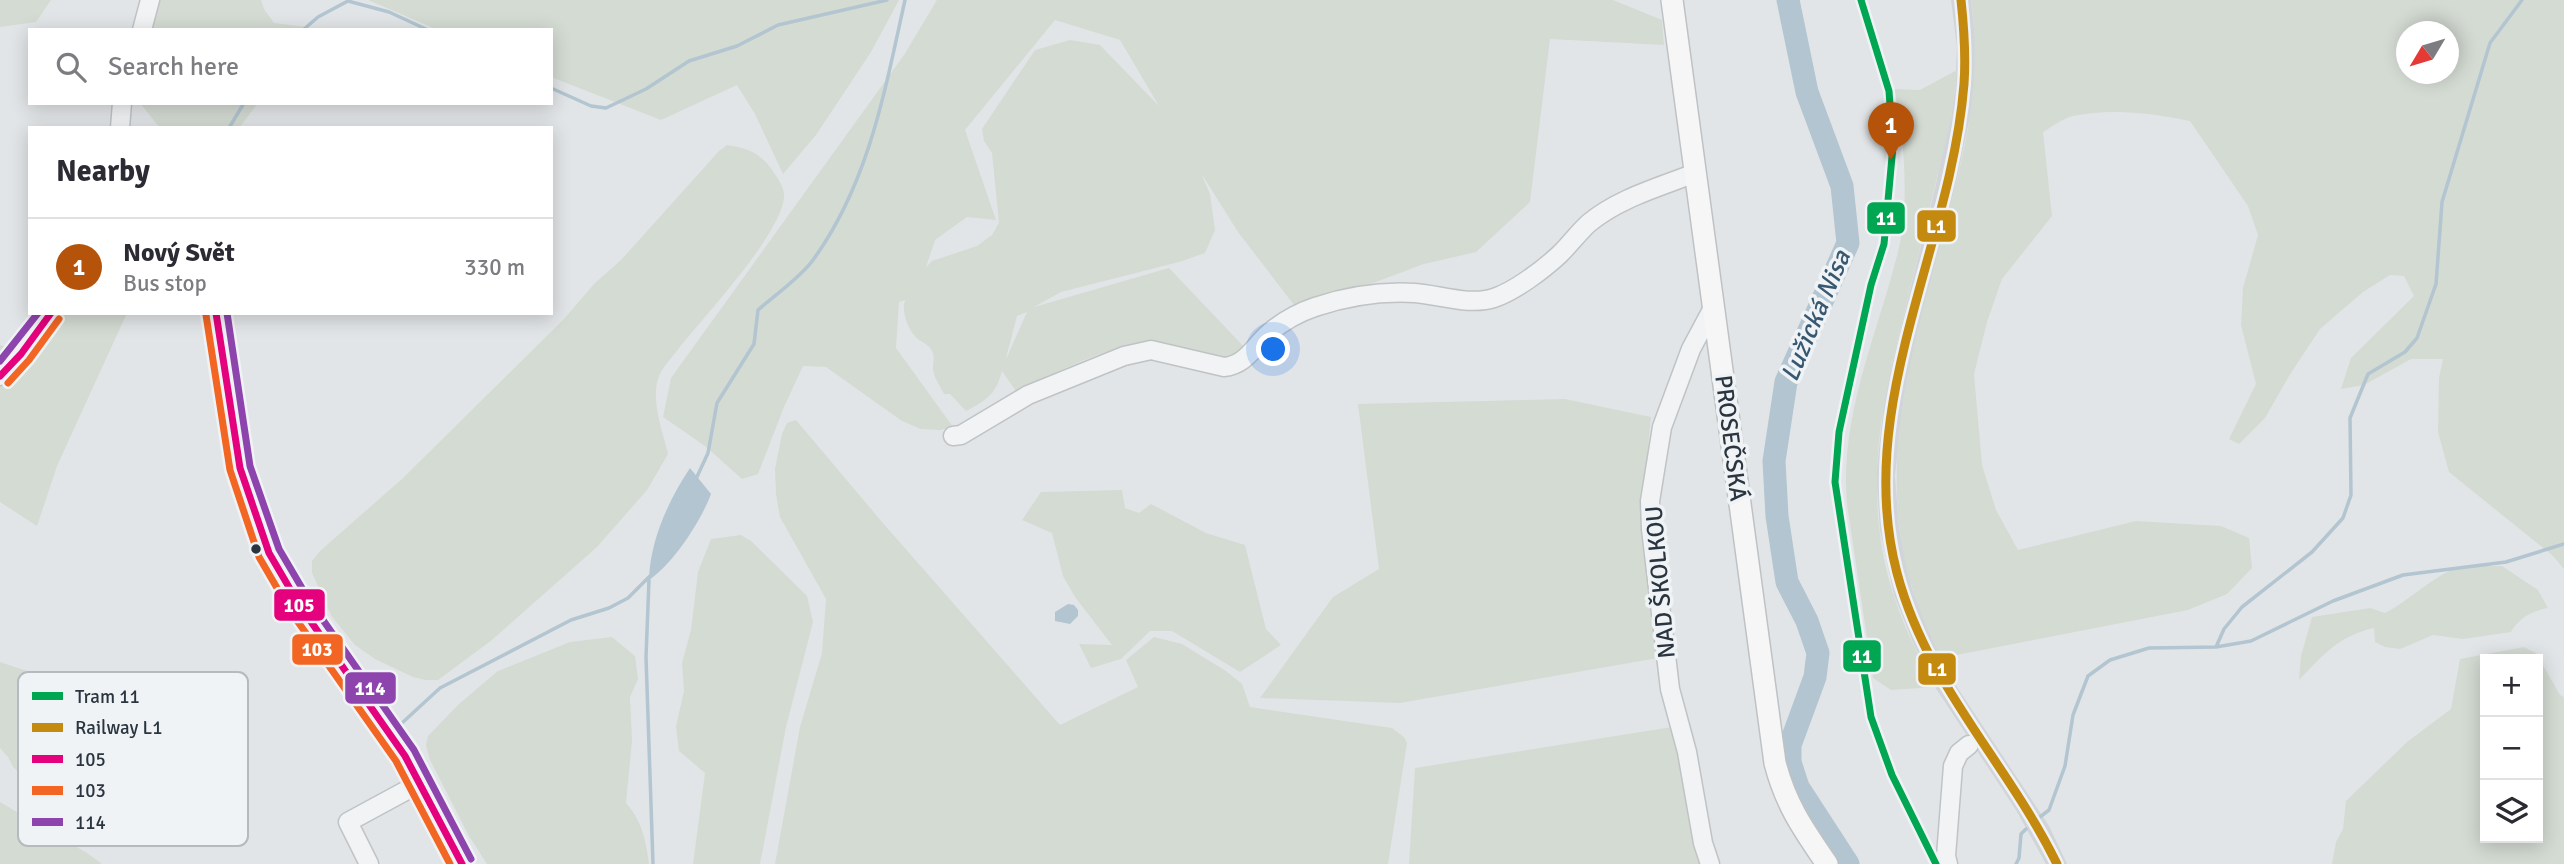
<!DOCTYPE html>
<html lang="en">
<head>
<meta charset="utf-8">
<style>
	:root { --surface:#fff; --page:#f7f7f7; --text:#2b2b33; --muted:#7c7c81; --line:#e1e1e2; --accent:#b45309 }
	body { margin:0; font-family:Signika,sans-serif; background:var(--page); color:var(--text) }
	.controls { position:absolute; right:21px; bottom:21px; display:grid; overflow:hidden; border-radius:0px; box-shadow:0 4px 18px #0003 }
	.controls button { width:63px; height:63px; display:grid; place-items:center; padding:0; border:0; border-bottom:2px solid var(--line); background:var(--surface); color:var(--text); font:35px sans-serif }
	.compass { position:absolute; left:2396px; top:21px; width:63px; height:63px; border-radius:50%; background:var(--surface); box-shadow:0 4px 18px #0003; rotate:232deg }
	.you { position:absolute; left:1274px; top:350px; width:24px; height:24px; margin:-18px; border:5px solid #fff; border-radius:50%; background:#1a73e8; box-shadow:0 0 0 10px #1a73e833 }
	.badge { display:grid; place-items:center; width:46px; height:46px; border-radius:50%; background:var(--accent); color:#fff; font-size:23px; font-weight:700 }
	.pin { position:absolute; translate:-50% -58px; filter:drop-shadow(0 2px 4px #0008) }
	.pin::after { content:''; position:absolute; top:37px; width:24px; height:21px; background:inherit; clip-path:polygon(0 0,100% 0,50% 100%) }
	.list { margin:0; padding:0; list-style:none }
	h2 { display:flex; justify-content:space-between; align-items:center; height:91px; margin:0; padding:0 28px; font-size:30px }
	h2 small { font-size:23px; font-weight:400; color:var(--muted) }
	.list li { display:grid; grid-template-columns:46px 1fr auto; gap:21px; align-items:center; box-sizing:border-box; height:98px; padding:0 28px; border-top:2px solid var(--line) }
	.list b { display:block; font-size:26px; white-space:nowrap }
	.list p { margin:0; font-size:23px; white-space:nowrap; color:var(--muted) }
	.list em { font-size:23px; font-style:normal; color:var(--muted) }
	.icon { flex:none; width:38px; height:38px; fill:none; stroke:currentColor; stroke-width:2; stroke-linecap:round; stroke-linejoin:round }
	.map { position:relative; flex:none; width:2564px; height:864px; overflow:hidden }
	.search { position:absolute; background:var(--surface); box-shadow:0 4px 18px #0003; left:28px; top:28px; width:525px; height:77px; display:flex; align-items:center; gap:18px; box-sizing:border-box; padding:0 24px; border-radius:0px; color:var(--muted); font-size:26px }
	.panel { position:absolute; background:var(--surface); box-shadow:0 4px 18px #0003; left:28px; top:126px; width:525px; height:189px; border-radius:0px }
	.map>svg:first-child { display:block }
	.built { fill:#d1d5da }
	.green { fill:#d4dbd3; fill-rule:evenodd }
	.water { fill:#b2c5d0 }
	.lines { fill:none; stroke-linecap:round; stroke-linejoin:round }
	.stream { stroke:#b2c5d0; stroke-width:3.5 }
	.river { stroke:#b2c5d0; stroke-width:23 }
	.minor-casing { stroke:#c0c3c5; stroke-width:21 }
	.major-casing { stroke:#bfc2c4; stroke-width:24 }
	.minor { stroke:#f1f3f4; stroke-width:18 }
	.major { stroke:#f6f6f6; stroke-width:21 }
	.bus-1-casing { stroke:#f0f3f6; stroke-width:12 }
	.bus-2-casing { stroke:#f0f3f6; stroke-width:12 }
	.bus-3-casing { stroke:#f0f3f6; stroke-width:12 }
	.bus-1 { stroke:#e5007d; stroke-width:7 }
	.bus-2 { stroke:#f26522; stroke-width:7 }
	.bus-3 { stroke:#8e44ad; stroke-width:7 }
	.rail-1-casing { stroke:#f0f3f6; stroke-width:14 }
	.rail-1 { stroke:#c48a10; stroke-width:9 }
	.tram-1-casing { stroke:#f0f3f6; stroke-width:12 }
	.tram-1 { stroke:#00a651; stroke-width:7 }
	.bus-dot { fill:#2a353f; stroke:#f0f3f6; stroke-width:2.5 }
	.labels { text-anchor:middle; dominant-baseline:central; stroke-width:7; stroke-linejoin:round; paint-order:stroke }
	.street-label { font-size:24px; fill:#2a353f; stroke:#f0f3f6 }
	.water-label { font-size:26px; font-style:italic; fill:#375870; stroke:#f0f3f6 }
	.key { fill:#f0f3f6; stroke:#b5babf; stroke-width:2 }
	.key-label { font-size:19px; fill:#2a353f }
	.line-badge { stroke:#f0f3f6; stroke-width:2.5 }
	.badge-label { font-size:19px; text-anchor:middle; font-weight:bold; fill:#fff }
</style>
</head>
<body>
<div class="map">
<svg width="2564" height="864" viewBox="0 0 2564 864">
	<rect width="100%" height="100%" fill="#e2e5e7"/>
	<path class="built" d="M1951,0H1971L1976,47L1975,93L1955,188L1904,397L1895,476L1899,527L1912,589L1941,658L1951,678L2049,826L2067,864H2046L2016,810L1935,687L1914,645L1894,595L1880,530L1876,476L1885,393L1936,184L1955,91L1957,47Z"/>
	<path class="green" d="M0,0H51L36,22L0,27Z
		M158,0H261L264,9L274,23L307,27L306,30H152Z
		M368,0H899L871,52L816,135L783,174L755,114L737,85L661,120L551,77V30H438Z
		M937,0H1613L1662,20L1664,45L1550,39L1530,202L1476,252L1424,264L1368,285L1294,305L1238,232L1201,173L1210,194L1215,230L1205,253L1179,262L1061,292L1034,307L1169,268L1247,350L1228,362C1206,355 1183,345 1160,343C1118,339 1054,374 1016,391L1002,371C996,394 987,400 966,411L950,394H944C940,386 933,376 933,368C933,361 935,357 932,351C929,345 924,343 919,340C908,332 901,311 905,300L899,302L896,348L953,427L940,430L921,429L902,421L826,367L803,366L784,407L758,474L742,479L705,446L663,417L671,378L904,55ZM1055,20L1120,40L1159,106L1100,45L1070,40L1035,50L982,129L984,141L992,153L999,223L992,235L977,246L932,261L926,267L935,240L967,217L996,220L965,130ZM1027,312L1007,357L1006,358L1017,316Z
		M1971,0H2564V569L2553,556L2449,472L2438,432L2439,378L2443,359H2411L2364,385L2341,389L2351,358L2414,296L2404,276L2390,275L2363,292L2320,329L2289,376L2265,418L2239,444L2229,439L2256,384L2241,325L2243,288L2258,235L2248,206L2190,121C2152,113 2111,108 2073,116C2063,118 2052,127 2043,132L2052,216L2002,279L1987,322L1974,374L1982,465L1996,510L2018,550L2136,521L2221,526L2249,538L2252,568L2227,594L2188,610L1941,658C1927,629 1914,599 1907,569C1877,450 1919,329 1948,214C1968,138 1982,79 1971,0ZM2406,32H2448V74H2406Z
		M1957,70L1952,115C1937,178 1922,240 1907,302C1885,392 1866,466 1884,559C1893,604 1913,647 1935,687L1891,690L1873,678L1847,504C1839,412 1880,330 1900,243C1909,200 1904,131 1894,89L1920,90Z
		M140,103H258L239,128H160Z
		M727,145C748,148 760,153 772,170C776,175 784,187 784,194C787,228 702,319 679,348C672,358 661,368 658,379C651,402 663,432 668,454L647,490L597,547L492,640L438,680H425L413,677L375,659L355,645L332,617L312,573V561L320,551L402,479L563,320L595,283L622,259L719,151Z
		M30,313H127L57,466L37,526L0,502V345L7,347Z
		M1565,399L1651,417L1644,487V555L1658,658L1400,703L1260,698L1333,597L1379,569L1358,404Z
		M796,420L882,522L1060,725L1138,687L1126,660L1154,637L1182,644L1226,671L1242,684L1250,707L1392,728L1404,737L1407,743L1388,864H775L800,727L822,653L826,599L780,517L776,494L775,469L782,434L787,423Z
		M1122,490L1125,508L1139,513L1151,504L1206,533L1245,545L1266,629L1281,645L1240,672L1172,631H1150L1121,659L1091,668L1079,644L1112,645L1075,597L1063,576L1052,533L1022,520L1041,492Z
		M741,535L751,541L807,596L813,622L786,727L760,864H693L705,773L679,751L676,726L684,691L682,663L691,630L698,572L711,539Z
		M2502,566L2538,590L2548,608C2532,611 2520,617 2511,632L2463,639L2433,635L2400,649L2385,647L2375,642L2374,628C2339,636 2324,654 2299,680L2301,656L2312,617L2370,608L2385,613C2408,602 2438,571 2462,567C2475,565 2489,566 2502,566Z
		M612,637L635,656L638,679L630,697L632,741L626,803C642,821 646,840 649,864H487L469,836L430,760L426,745L428,736L460,703L498,671L570,642Z
		M2524,647L2536,653L2560,695L2564,697V864H2332L2336,842L2343,829L2346,801L2407,742L2451,709L2460,659ZM2485,659H2538V838H2485Z
		M0,662L42,676L97,726L137,825L117,845L85,829L13,767L8,757L0,748Z
		M1672,727L1703,864H1409L1415,768Z
		M0,802L87,853L102,864H0Z"/>
	<path class="water" d="M690,468L711,494C701,521 673,564 649,580C650,541 668,501 690,468Z
		M1068,604L1074,605L1078,610V616L1070,624L1055,621V612Z"/>
	<g class="lines">
		<path class="stream" d="M303,30L318,17L348,1L389,12L428,30
			M551,88L591,106L606,108L646,89L689,61L737,46L778,25L887,0
			M229,128L244,103
			M695,481L708,453L717,403L754,344L758,310C775,295 801,277 813,260C869,183 885,90 905,0
			M649,580L646,657L653,864
			M2216,647L2251,641L2333,601L2403,575L2506,562L2564,544
			M402,723L440,688L571,620L609,608L628,598L650,576
			M2040,817L2049,810L2065,766L2073,715L2088,676L2110,660L2149,648L2216,647L2224,629L2242,607L2312,552L2343,518L2351,495L2350,418L2368,374L2405,352L2417,338L2436,284L2442,202L2490,43L2522,0
			M2016,864L2019,858L2021,834L2026,829"/>
		<path class="river" d="M1788,0L1807,92L1842,186L1848,243L1786,382L1774,461L1777,516L1787,582L1807,621L1818,653L1815,677L1790,745V762L1798,787L1848,864"/>
		<g class="minor-casing">
			<path id="minor" d="M142,30L150,0
				M120,128L122,103
				M216,313L221,335L240,468L269,553L300,606L405,756L462,864
				M0,376L21,354L51,313
				M953,436L961,435L1028,395L1124,356L1151,350L1224,367C1246,365 1254,346 1269,333C1282,322 1300,312 1315,307C1348,296 1381,291 1415,293C1440,295 1470,306 1494,298C1515,291 1544,269 1560,254C1570,244 1579,232 1589,223C1619,198 1660,187 1695,173
				M369,864L348,822L420,783
				M1710,864L1703,843L1687,752L1670,689L1651,529L1650,501L1662,427L1691,349L1714,306
				M1948,864L1946,856L1953,766L1959,753L1969,745"/>
		</g>
		<g class="major-casing">
			<path id="major" d="M1672,0L1775,763C1786,805 1803,829 1827,864"/>
		</g>
		<use href="#minor" class="minor"/>
		<use href="#major" class="major"/>
		<g class="bus-1-casing">
			<path id="bus-1" d="M216,313L240,468L269,553L300,606L405,756L462,864
				M0,376L21,354L51,313"/>
		</g>
		<g class="bus-2-casing">
			<path id="bus-2" d="M206,315L230,470L259,557L291,612L396,761L450,864
				M8,383L29,360L59,319"/>
		</g>
		<g class="bus-3-casing">
			<path id="bus-3" d="M227,313L250,466L279,549L309,600L414,750L471,859
				M0,361L38,313"/>
		</g>
		<use href="#bus-1" class="bus-1"/>
		<use href="#bus-2" class="bus-2"/>
		<use href="#bus-3" class="bus-3"/>
		<g class="rail-1-casing">
			<path id="rail-1" d="M1961,0C1964,28 1966,56 1964,84C1951,248 1853,406 1897,573C1927,686 2007,762 2057,864"/>
		</g>
		<use href="#rail-1" class="rail-1"/>
		<g class="tram-1-casing">
			<path id="tram-1" d="M1861,0L1889,91L1893,146L1884,244L1871,285L1839,432L1835,482L1871,717L1892,775L1936,864"/>
		</g>
		<use href="#tram-1" class="tram-1"/>
	</g>
	<circle class="bus-dot" cx="256" cy="549" r="6"/>
	<g class="labels">
		<g class="street-label">
			<text transform="translate(1731 438) rotate(83)">PROSEČSKÁ</text>
			<text transform="translate(1660 582) rotate(-95)">NAD ŠKOLKOU</text>
		</g>
		<g class="water-label">
			<text transform="translate(1816 316) rotate(-67)">Lužická Nisa</text>
		</g>
	</g>
	<rect x="18" y="672" width="230" height="174" rx="10" class="key"/>
	<rect x="32" y="692" width="31" height="8" fill="#00a651"/>
	<rect x="32" y="723" width="31" height="9" fill="#c48a10"/>
	<rect x="32" y="755" width="31" height="8" fill="#e5007d"/>
	<rect x="32" y="786" width="31" height="9" fill="#f26522"/>
	<rect x="32" y="818" width="31" height="8" fill="#8e44ad"/>
	<g class="key-label">
		<text x="75" y="703">Tram 11</text>
		<text x="75" y="734">Railway L1</text>
		<text x="75" y="766">105</text>
		<text x="75" y="797">103</text>
		<text x="75" y="829">114</text>
	</g>
	<g class="line-badge">
		<rect x="1866" y="201" width="40" height="34" rx="7" fill="#00a651"/>
		<rect x="1916" y="209" width="41" height="34" rx="7" fill="#c48a10"/>
		<rect x="273" y="588" width="53" height="34" rx="7" fill="#e5007d"/>
		<rect x="291" y="633" width="53" height="33" rx="7" fill="#f26522"/>
		<rect x="1842" y="639" width="40" height="34" rx="7" fill="#00a651"/>
		<rect x="1917" y="652" width="40" height="34" rx="7" fill="#c48a10"/>
		<rect x="344" y="671" width="53" height="34" rx="7" fill="#8e44ad"/>
	</g>
	<g class="badge-label">
		<text x="1886" y="225">11</text>
		<text x="1936" y="233">L1</text>
		<text x="299" y="612">105</text>
		<text x="317" y="656">103</text>
		<text x="1862" y="663">11</text>
		<text x="1937" y="676">L1</text>
		<text x="370" y="695">114</text>
	</g>
</svg>
<div class="controls">
<button>+</button>
<button>−</button>
<button><svg class="icon" aria-label="layers" viewBox="0 0 24 24"><path d="M12 4l9 5-9 5-9-5zM3 14l9 5 9-5"/></svg></button>
</div>
<svg class="compass" viewBox="-18 -18 36 36"><path d="M0-13l5 13h-10z" fill="#e53935"/><path d="M0 13l5-13h-10z" fill="#7c7c81"/></svg>
<div class="you"></div>
<div class="pin badge" style="left:1891px;top:160px">1</div>
<div class="search"><svg class="icon" aria-label="search" viewBox="0 0 24 24"><circle cx="10" cy="10" r="6"/><path d="M15 15l6 6"/></svg>Search here</div>
<section class="panel">
<h2>Nearby<small></small></h2>
<ul class="list">
<li><span class="badge">1</span><div><b>Nový Svět</b><p>Bus stop</p></div><em>330 m</em></li>
</ul>
</section>
</div>
</body>
</html>
